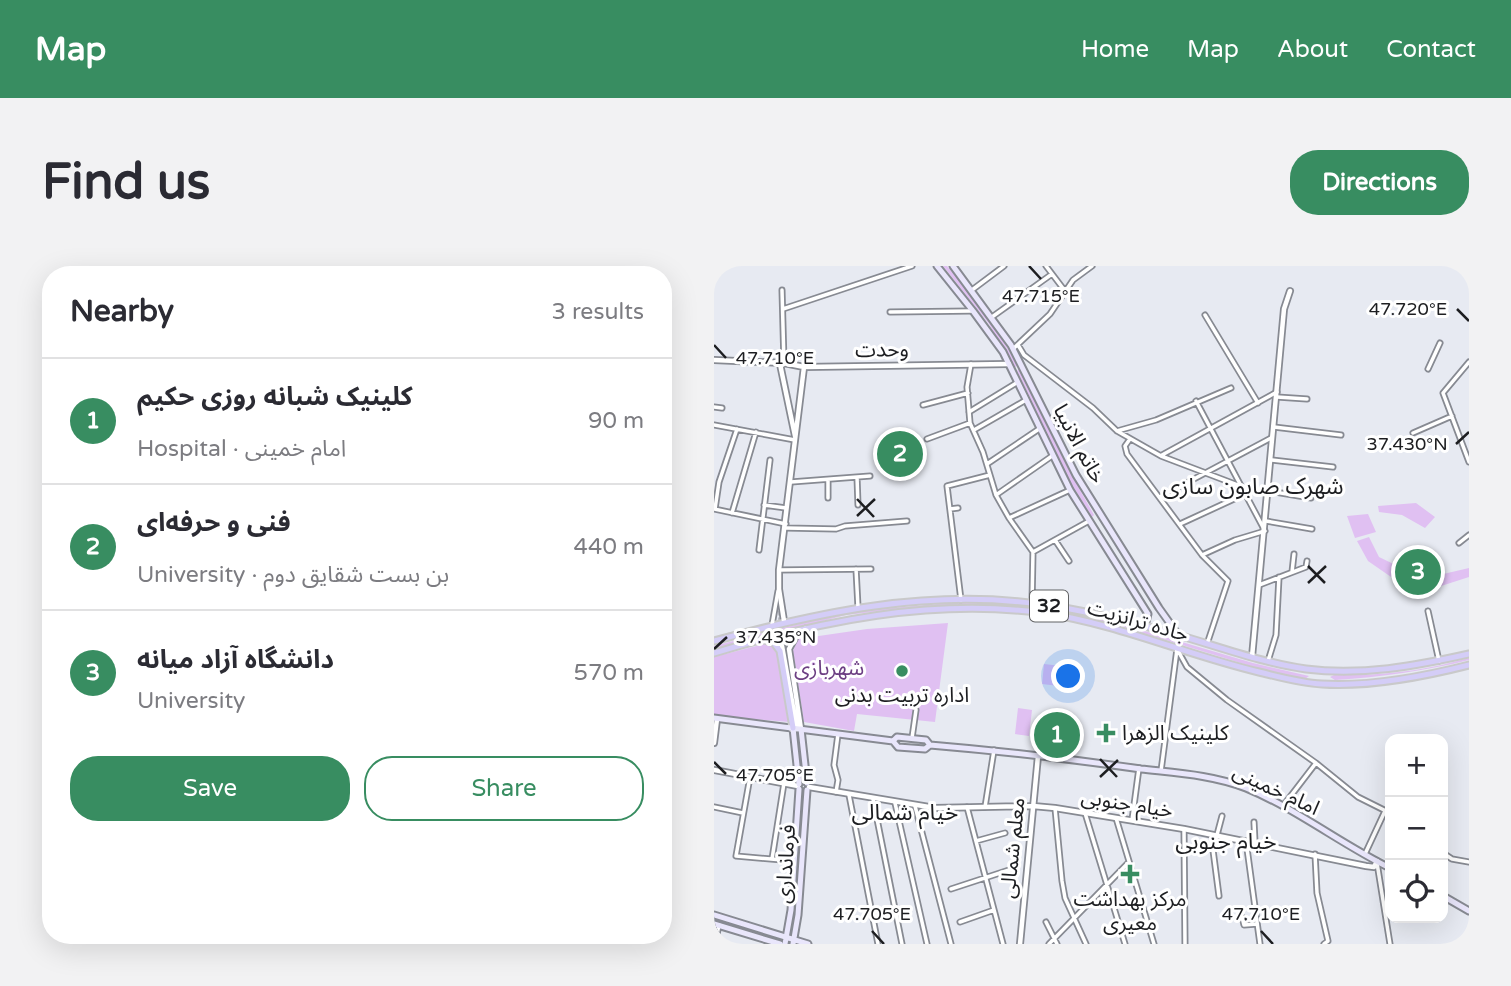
<!DOCTYPE html>
<html lang="en">
<head>
<meta charset="utf-8">
<style>
	:root { --surface:#fff; --page:#f2f2f3; --text:#2b2b33; --muted:#7c7c81; --line:#e1e1e2; --accent:#388d61 }
	body { margin:0; font-family:"Varela Round","Noto Sans Arabic",sans-serif; background:var(--page); color:var(--text) }
	.controls { position:absolute; right:21px; bottom:21px; display:grid; overflow:hidden; border-radius:14px; box-shadow:0 7px 28px #0002 }
	.controls button { width:63px; height:63px; display:grid; place-items:center; padding:0; border:0; border-bottom:2px solid var(--line); background:var(--surface); color:var(--text); font:35px sans-serif }
	.you { position:absolute; left:355px; top:411px; width:24px; height:24px; margin:-18px; border:5px solid #fff; border-radius:50%; background:#1a73e8; box-shadow:0 0 0 10px #1a73e833 }
	.badge { display:grid; place-items:center; width:46px; height:46px; border-radius:50%; background:var(--accent); color:#fff; font-size:23px; font-weight:700 }
	.pin { position:absolute; translate:-50% -50%; border:4px solid #fff; box-shadow:0 2px 7px #0006 }
	.list { margin:0; padding:0; list-style:none }
	h2 { display:flex; justify-content:space-between; align-items:center; height:91px; margin:0; padding:0 28px; font-size:30px }
	h2 small { font-size:23px; font-weight:400; color:var(--muted) }
	.list li { display:grid; grid-template-columns:46px 1fr auto; gap:21px; align-items:center; box-sizing:border-box; height:126px; padding:0 28px; border-top:2px solid var(--line) }
	.list b { display:block; font-size:26px; white-space:nowrap }
	.list p { margin:0; font-size:23px; white-space:nowrap; color:var(--muted) }
	.list em { font-size:23px; font-style:normal; color:var(--muted) }
	.actions { display:flex; gap:14px; padding:21px 28px }
	.actions a { flex:1; padding:16px 0; border:2px solid var(--accent); border-radius:28px; text-align:center; font-size:24px; color:var(--accent) }
	.actions .main { background:var(--accent); color:#fff }
	.icon { flex:none; width:38px; height:38px; fill:none; stroke:currentColor; stroke-width:2; stroke-linecap:round; stroke-linejoin:round }
	.map { position:relative; flex:none; width:755px; height:678px; overflow:hidden; border-radius:28px }
	header { display:flex; align-items:center; gap:42px; box-sizing:border-box; height:98px; padding:0 35px; background:var(--accent); color:#fff }
	header strong { font-size:33px }
	nav { display:flex; gap:38px; margin-inline-start:auto; font-size:24px }
	.intro { display:flex; align-items:center; justify-content:space-between; box-sizing:border-box; height:168px; padding:0 42px }
	h1 { margin:0; font-size:49px }
	.button { padding:18px 32px; border-radius:28px; background:var(--accent); color:#fff; font-size:24px; font-weight:700 }
	main { display:flex; gap:42px; padding:0 42px }
	aside { flex:1; background:var(--surface); border-radius:28px; box-shadow:0 7px 28px #0002 }
	.map>svg:first-child { display:block }
	.green { fill:#e0c0f2 }
	.lines { fill:none; stroke-linecap:round; stroke-linejoin:round }
	.tertiary-tunnel { stroke:#bfc1c8; stroke-width:4.5; stroke-dasharray:4.5 2; stroke-linecap:butt }
	.minor-casing { stroke:#878a92; stroke-width:7 }
	.tertiary-casing { stroke:#878a92; stroke-width:8 }
	.secondary-casing { stroke:#878a92; stroke-width:9 }
	.primary-casing { stroke:#c9c9ca; stroke-width:9 }
	.minor { stroke:#fff; stroke-width:3.5 }
	.tertiary { stroke:#fff; stroke-width:4.5 }
	.secondary { stroke:#e9e6fb; stroke-width:5 }
	.primary { stroke:#d4cdf7; stroke-width:5 }
	.ticks { fill:none; stroke:#1d1e21; stroke-width:2.5 }
	.poi-dot { fill:#388d61; stroke:#fff; stroke-width:2.5 }
	.labels { text-anchor:middle; dominant-baseline:central; stroke-width:6; stroke-linejoin:round; paint-order:stroke }
	.shield { fill:#fff; stroke:#616264; stroke-width:2 }
	.shield-label { font-size:19px; font-weight:bold; fill:#1d1e21 }
	.street-label { font-size:21px; fill:#1d1e21; stroke:#fff }
	.park-label { font-size:21px; fill:#6c3e82; stroke:#fff }
	.poi-label { font-size:21px; fill:#1d1e21; stroke:#fff }
	.neighbourhood-label { font-size:23px; fill:#1d1e21; stroke:#fff }
	.ticks-label { font-size:18px; text-anchor:middle; fill:#1d1e21; stroke:#fff; stroke-width:6; stroke-linejoin:round; paint-order:stroke }
</style>
</head>
<body>
<header>
<strong>Map</strong>
<nav><a>Home</a><a>Map</a><a>About</a><a>Contact</a></nav>
</header>
<div class="intro"><h1>Find us</h1><a class="button">Directions</a></div>
<main>
<aside>
<h2>Nearby<small>3 results</small></h2>
<ul class="list">
<li><span class="badge">1</span><div><b>کلینیک شبانه روزی حکیم</b><p>Hospital · امام خمینی</p></div><em>90 m</em></li>
<li><span class="badge">2</span><div><b>فنی و حرفه‌ای</b><p>University · بن بست شقایق دوم</p></div><em>440 m</em></li>
<li><span class="badge">3</span><div><b>دانشگاه آزاد میانه</b><p>University</p></div><em>570 m</em></li>
</ul>
<div class="actions"><a class="main">Save</a><a>Share</a></div>
</aside>
<div class="map">
<svg width="755" height="678" viewBox="0 0 755 678">
	<rect width="100%" height="100%" fill="#e7eaf2"/>
	<path class="green" d="M229,0H233C259,31 284,63 303,99L302,101L299,100L275,58Z
		M305,103L357,208L380,249L378,251L357,217L303,105Z
		M702,237L721,251L711,262L688,249L665,246L664,240Z
		M654,248L662,266L641,272L633,250Z
		M655,271L665,291L692,304L725,309L755,302V311L724,321L680,313L654,295L643,275Z
		M249,336L341,343L383,351L539,397L595,410L591,413L556,406L403,359L371,351L262,339L186,343L132,349L0,383V380L116,350L152,344Z
		M234,357L221,456L143,448L140,465L90,456L79,385L84,373L153,363Z
		M54,377L58,378L65,386L75,456L0,450V391Z
		M755,392V394C711,405 667,411 621,414L616,411L622,408C666,411 712,404 755,392Z
		M330,398L356,401L353,421L328,418Z
		M304,442L318,444L315,470L301,468Z"/>
	<g class="lines">
		<path class="tertiary-tunnel" d="M65,332L68,380"/>
		<g class="minor-casing">
			<path id="minor" d="M332,0L351,25
				M68,24L70,97
				M258,24L290,0
				M69,43L198,0
				M176,46L257,45
				M491,49L544,137
				M278,51L338,8
				M304,79L310,89L379,142L403,165L447,190L526,220
				M299,83L336,48L359,14L378,0
				M755,96L729,127L755,196
				M257,98L253,121L256,157L269,186L282,229L295,252L319,286L318,337
				M714,103L726,77
				M563,131L593,133
				M482,135L551,265L521,274L488,289
				M209,139L254,127
				M0,141L8,142
				M255,146L304,116
				M0,159L81,174
				M560,161L627,169
				M260,164L312,134
				M403,165L442,154L517,122
				M699,167L738,150
				M213,173L256,157
				M416,173L411,180L413,188L488,289L514,315L493,378
				M448,189L563,126
				M558,194L619,201
				M273,198L325,163
				M143,211L144,239
				M114,214V232
				M77,216L156,210
				M555,225L597,232
				M282,229L338,190
				M446,231L557,172
				M50,239L72,242
				M0,243L72,258
				M1,243L5,216L23,163
				M236,243L244,242
				M18,247L42,166
				M295,252L356,224
				M552,255L598,263
				M466,258L531,228
				M72,262L122,263L131,260L193,255
				M341,274L355,295
				M745,277L755,269
				M45,284L56,194
				M319,286L375,255
				M142,303L144,341
				M65,304L157,303
				M578,306L580,288
				M545,319L592,301L593,295
				M247,334L233,220L276,209
				M714,345L725,395
				M58,359L64,325
				M463,383L473,401L513,434L602,497L644,531L676,547
				M554,395L562,369L565,311
				M198,472L202,444
				M447,505L463,383
				M36,511L22,590L80,595
				M122,526L124,514L120,499L124,468
				M135,529L164,678
				M159,533L188,678
				M181,537L213,678
				M201,540L237,678
				M569,540L602,497
				M0,541L29,547
				M253,541L289,678
				M271,541L280,484
				M341,542L348,615L351,632L372,678
				M371,547L411,678
				M402,552L440,678
				M418,554L425,502
				M540,556L541,577
				M470,563L471,678
				M262,575L291,567
				M532,575L546,678
				M729,587L738,593L755,596
				M601,588L603,627L614,675L610,678
				M651,588L671,545
				M58,593L70,517
				M663,597L676,678
				M237,623L298,603
				M505,630L499,584L508,550
				M528,651L530,659L543,658
				M246,656L280,644
				M332,656L343,678
				M1,678L5,659
				M335,678L414,597"/>
		</g>
		<g class="tertiary-casing">
			<path id="tertiary" d="M0,94L70,97L90,101L295,98
				M66,98L81,170
				M70,355L65,323V304L90,101
				M68,380L83,463
				M538,391L570,43L576,25
				M87,463L75,383L82,370L91,363
				M0,477L3,453
				M0,504L84,520
				M95,521L221,542L319,540L341,542L470,563L652,600L660,601L663,595
				M306,678L324,490"/>
		</g>
		<g class="secondary-casing">
			<path id="secondary" d="M223,0L259,45L289,86L356,224L434,348L432,356L428,359
				M239,0L297,79L362,209L445,342L465,370
				M0,452L179,475
				M79,462L85,518
				M87,463L93,517
				M216,479L212,474L183,471L179,475L184,481L211,483L216,479C287,485 357,493 427,503C462,507 499,509 532,522C583,543 627,578 676,602
				M729,630L755,645
				M0,649L94,678
				M0,658L66,678
				M71,678L77,644L85,523
				M79,678L84,649L93,524"/>
		</g>
		<g class="primary-casing">
			<path id="primary" d="M50,374L60,377L66,385L79,462
				M0,375C106,346 214,323 324,338C372,344 418,356 464,369C506,381 549,397 592,403C647,410 702,400 755,388
				M0,387C107,355 218,332 330,347C404,358 473,389 545,406C566,411 587,417 608,418C657,421 708,411 755,399"/>
		</g>
		<use href="#minor" class="minor"/>
		<use href="#tertiary" class="tertiary"/>
		<use href="#secondary" class="secondary"/>
		<use href="#primary" class="primary"/>
	</g>
	<path class="ticks" d="M315,0L327,13M743,43L755,55M0,79L12,92M742,178L755,166M143,233L160,251M143,250L161,233M594,300L611,317M594,317L612,300M0,383L13,371M386,493L403,511M0,496L12,508M386,511L404,494M158,665L170,678M547,665L559,678"/>
	<g class="poi-dot">
		<circle cx="188" cy="405" r="7"/>
		<path d="M388.5 456.5h7v7h7v7h-7v7h-7v-7h-7v-7h7z"/>
		<path d="M412.5 597.5h7v7h7v7h-7v7h-7v-7h-7v-7h7z"/>
	</g>
	<g class="labels">
		<rect class="shield" x="316" y="324.5" width="38" height="31" rx="5"/>
		<g class="shield-label">
			<text x="335" y="340">32</text>
		</g>
		<g class="street-label">
			<text transform="translate(168 84) rotate(-1)">وحدت</text>
			<text transform="translate(365 178) rotate(62)">خاتم الانبیا</text>
			<text transform="translate(424 355) rotate(16)">جاده ترانزیت</text>
			<text transform="translate(562 524) rotate(25)">امام خمینی</text>
			<text transform="translate(413 538) rotate(9)">خیام جنوبی</text>
			<text transform="translate(299 582) rotate(-84)">معلم شمالی</text>
			<text transform="translate(72 598) rotate(-86)">فرمانداری</text>
		</g>
		<g class="park-label">
			<text x="115" y="402">شهربازی</text>
		</g>
		<g class="poi-label">
			<text x="188" y="429">اداره تربیت بدنی</text>
			<text x="408" y="467" text-anchor="start">کلینیک الزهرا</text>
			<text x="416" y="633">مرکز بهداشت<tspan x="416" dy="24">معیری</tspan></text>
		</g>
		<g class="neighbourhood-label">
			<text x="539" y="221">شهرک صابون سازی</text>
			<text x="191" y="547">خیام شمالی</text>
			<text x="512" y="576">خیام جنوبی</text>
		</g>
	</g>
	<g class="ticks-label">
		<text x="327" y="36">47.715°E</text>
		<text x="694" y="49">47.720°E</text>
		<text x="61" y="98">47.710°E</text>
		<text x="693" y="184">37.430°N</text>
		<text x="62" y="377">37.435°N</text>
		<text x="61" y="515">47.705°E</text>
		<text x="158" y="654">47.705°E</text>
		<text x="547" y="654">47.710°E</text>
	</g>
</svg>
<div class="controls">
<button>+</button>
<button>−</button>
<button><svg class="icon" aria-label="locate" viewBox="0 0 24 24"><circle cx="12" cy="12" r="6"/><path d="M12 2v4M12 18v4M2 12h4M18 12h4"/></svg></button>
</div>
<div class="you"></div>
<div class="pin badge" style="left:343px;top:469px">1</div>
<div class="pin badge" style="left:186px;top:188px">2</div>
<div class="pin badge" style="left:704px;top:306px">3</div>
</div>
</main>
</body>
</html>
